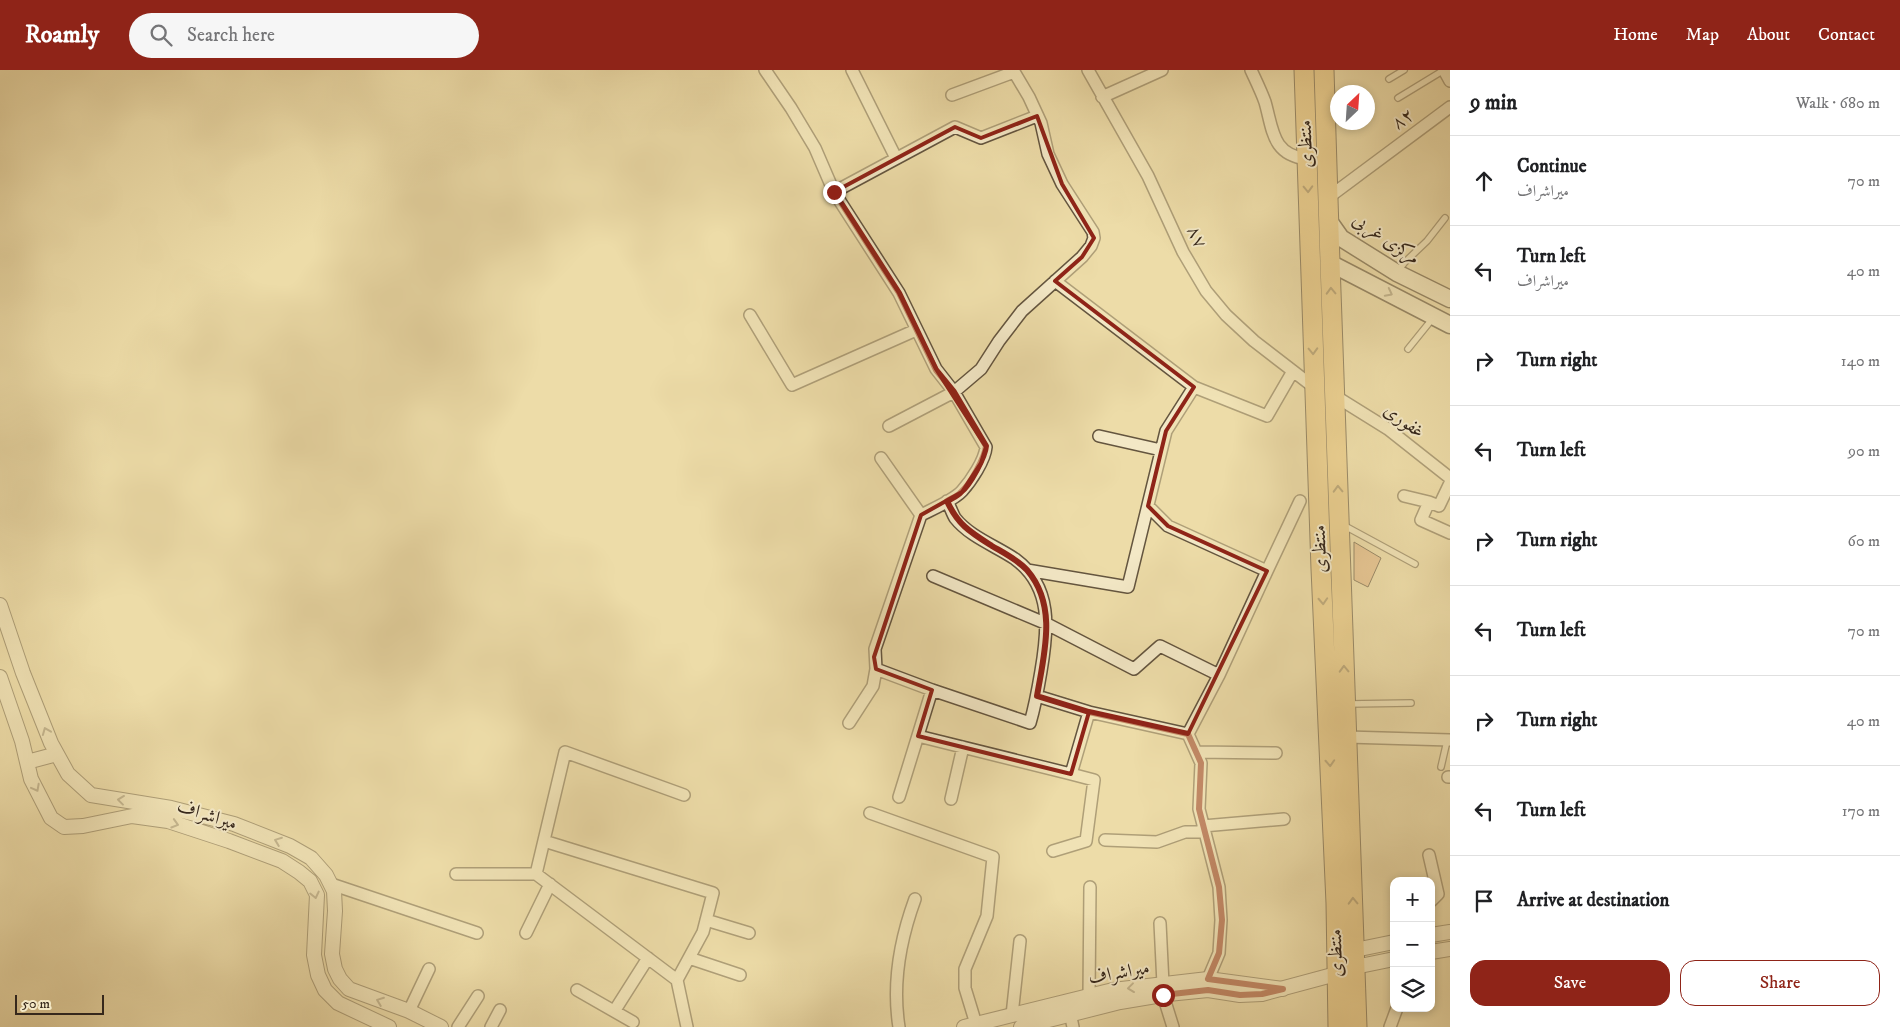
<!DOCTYPE html>
<html lang="en">
<head>
<meta charset="utf-8">
<style>
	:root { --surface:#fff; --page:#f6f6f6; --text:#202124; --muted:#757577; --line:#e0e0e0; --accent:#8f2418 }
	body { margin:0; font-family:"IM FELL DW Pica",Amiri,serif; background:var(--page); color:var(--text) }
	.controls { position:absolute; right:15px; bottom:15px; display:grid; overflow:hidden; border-radius:10px; box-shadow:0 2px 8px #0003 }
	.controls button { width:45px; height:45px; display:grid; place-items:center; padding:0; border:0; border-bottom:1px solid var(--line); background:var(--surface); color:var(--text); font:25px sans-serif }
	.compass { position:absolute; left:1330px; top:15px; width:45px; height:45px; border-radius:50%; background:var(--surface); box-shadow:0 2px 8px #0003; rotate:25deg }
	.scale { position:absolute; left:15px; bottom:12px; width:89px; box-sizing:border-box; padding-left:5px; border:2px solid #36281c; border-top:0; font-size:14px; line-height:18px; white-space:nowrap; color:#36281c; -webkit-text-stroke:4px #f3e8c6; paint-order:stroke }
	.stop { position:absolute; width:15px; height:15px; margin:-11px; border:4px solid #8f2418; border-radius:50%; background:#fff }
	.stop.end { background:#8f2418; border-color:#fff; box-shadow:0 1px 5px #0008 }
	.list { margin:0; padding:0; list-style:none }
	h2 { display:flex; justify-content:space-between; align-items:center; height:65px; margin:0; padding:0 20px; font-size:21px }
	h2 small { font-size:16px; font-weight:400; color:var(--muted) }
	.list li { display:grid; grid-template-columns:32px 1fr auto; gap:15px; align-items:center; box-sizing:border-box; height:90px; padding:0 20px; border-top:1px solid var(--line) }
	.list b { display:block; font-size:19px; white-space:nowrap }
	.list p { margin:0; font-size:16px; white-space:nowrap; color:var(--muted) }
	.list em { font-size:16px; font-style:normal; color:var(--muted) }
	.actions { display:flex; gap:10px; padding:15px 20px }
	.actions a { flex:1; padding:11px 0; border:1px solid var(--accent); border-radius:15px; text-align:center; font-size:18px; color:var(--accent) }
	.actions .main { background:var(--accent); color:#fff }
	.icon { flex:none; width:28px; height:28px; fill:none; stroke:currentColor; stroke-width:2; stroke-linecap:round; stroke-linejoin:round }
	.map { position:relative; flex:none; width:1450px; height:957px; overflow:hidden }
	header { display:flex; align-items:center; gap:30px; box-sizing:border-box; height:70px; padding:0 25px; background:var(--accent); color:#fff }
	header strong { font-size:24px }
	nav { display:flex; gap:28px; margin-inline-start:auto; font-size:18px }
	.search { width:350px; height:45px; background:var(--page); display:flex; align-items:center; gap:12px; box-sizing:border-box; padding:0 18px; border-radius:28px; color:var(--muted); font-size:19px }
	main { display:flex }
	aside { flex:1; background:var(--surface) }
	.map>svg:first-child { display:block }
	.building { fill:#e0ad7d; stroke:#36281c }
	.lines { fill:none; stroke-linecap:round; stroke-linejoin:round }
	.service-casing { stroke:#64553f; stroke-width:8 }
	.minor-casing { stroke:#64553f; stroke-width:14 }
	.tertiary-casing { stroke:#64553f; stroke-width:16 }
	.secondary-casing { stroke:#36281c; stroke-width:19 }
	.primary-casing { stroke:#36281c; stroke-width:21 }
	.service { stroke:#f3e8c6; stroke-width:5.5 }
	.minor { stroke:#f3e8c6; stroke-width:11 }
	.tertiary { stroke:#f3e8c6; stroke-width:14 }
	.secondary { stroke:#f3e8c6; stroke-width:16 }
	.primary { stroke:#e6be74; stroke-width:19 }
	.oneway { stroke:#856c44 }
	.oneway2 { stroke:#948871 }
	.route { stroke:#8f2418; stroke-width:6 }
	.marked { fill:none; stroke:#8f2418; stroke-width:4; stroke-linejoin:round }
	.labels { text-anchor:middle; dominant-baseline:central; stroke-width:4; stroke-linejoin:round; paint-order:stroke }
	.street-label { font-size:19px; fill:#36281c; stroke:#f3e8c6 }
</style>
</head>
<body>
<header>
<strong>Roamly</strong>
<div class="search"><svg class="icon" aria-label="search" viewBox="0 0 24 24"><circle cx="10" cy="10" r="6"/><path d="M15 15l6 6"/></svg>Search here</div>
<nav><a>Home</a><a>Map</a><a>About</a><a>Contact</a></nav>
</header>
<main>
<div class="map">
<svg width="1450" height="957" viewBox="0 0 1450 957">
	<rect width="100%" height="100%" fill="#eddca8"/>
	<filter id="stains"><feTurbulence type="fractalNoise" baseFrequency=".004" numOctaves="4"/><feColorMatrix values="0 0 0 0 .2 0 0 0 0 .09 0 0 0 0 .02 0 0 0 .5 -.17"/></filter>
	<radialGradient id="worn" r=".72"><stop offset=".6" stop-color="#630" stop-opacity="0"/><stop offset="1" stop-color="#630" stop-opacity=".3"/></radialGradient>
	<path class="building" d="M1354,472L1381,488L1368,517L1354,510Z"/>
	<g class="lines">
		<g class="service-casing">
			<path id="service" d="M1389,9L1404,0
				M1398,28L1444,0
				M1397,202L1405,192L1427,171L1445,148
				M1408,279L1433,248
				M1343,455L1415,494
				M1348,634L1411,633
				M1441,697L1447,671"/>
		</g>
		<g class="minor-casing">
			<path id="minor" d="M765,0L791,38L815,78L834,122L899,223L936,299L954,322L986,377C985,390 971,411 962,421C954,430 933,439 921,445L875,579L876,599L873,616L849,653
				M852,0L896,88
				M1088,0L1148,106L1183,182L1206,221L1226,245L1254,271L1315,318
				M1251,0C1256,11 1261,21 1265,32C1273,60 1272,85 1307,89
				M1444,0L1450,11
				M952,25L1014,2
				M1102,27L1162,0
				M834,122L955,57L981,68L1037,46
				M1329,127L1450,37
				M750,245L792,315L916,260
				M1194,317L1267,346L1293,301
				M1335,326L1388,359L1450,408
				M889,356L954,322L981,299L999,271L1022,241L1082,187L1091,176L1094,168L1093,162L1062,114L1048,84L1041,53L1029,27L1013,0
				M1099,366L1161,380
				M881,388L921,445
				M1404,426L1429,432L1439,436L1450,413
				M1429,432L1421,450L1450,463
				M1148,436L1168,456L1267,501L1300,431
				M1027,500L1128,517L1166,361L1194,317L1055,211
				M933,506L1047,554L1134,599L1160,576L1219,605
				M876,599L932,620L899,727
				M932,620L1030,653C1035,636 1038,619 1041,601C1048,560 1053,517 1015,489C996,476 970,467 955,448C952,443 950,436 947,431
				M1089,642L1188,664
				M1188,664L1201,693L1199,739L1219,817L1221,850L1219,883L1208,909
				M1188,664L1219,605L1267,501
				M918,666L1071,704L1089,642L1037,626
				M1347,667L1450,670
				M1197,682L1276,683
				M1448,707H1450
				M684,725L565,682L536,804L677,910L687,957
				M951,729L963,677
				M870,743L993,787L987,846L965,899V918L976,954
				M1203,756L1284,749
				M1105,770L1157,772L1185,762H1204
				M544,771L713,823L703,862L677,910
				M1053,781L1086,771L1094,710L1071,704
				M1429,785L1438,824L1431,831
				M456,804H536
				M331,814L477,863
				M706,850L749,863
				M1160,853L1163,914
				M526,863L550,814
				M689,888L740,905
				M577,920L633,952
				M1163,925L1173,957
				M1089,926L1090,817
				M615,940L648,888
				M409,941L429,899
				M1070,943L1073,957
				M1012,945L1020,871
				M458,957L478,926
				M491,957L500,940
				M899,957C892,913 900,870 915,829
				M1390,957L1397,938"/>
		</g>
		<g class="tertiary-casing">
			<path id="tertiary" d="M0,535L23,603L51,673L68,704L91,725L171,738L234,754L290,776L311,788L326,805L334,821L335,841L332,884L335,899L340,909L349,919L409,941L441,957
				M0,607L22,671L31,709L51,748L64,757L83,756L132,746L168,751L229,771L282,791L299,802L310,811L317,825L314,885L318,905L325,920L338,933L389,957
				M27,692L57,684
				M1431,865L1450,862
				M1355,880L1394,872
				M1431,882L1450,879
				M1355,897L1394,889
				M964,957L1113,920L1208,909L1283,919
				M1021,957L1120,932L1168,924L1208,920L1240,925L1262,924L1336,904"/>
		</g>
		<g class="secondary-casing">
			<path id="secondary" d="M1329,151L1341,168L1397,203L1450,229
				M1330,193L1450,255"/>
		</g>
		<g class="primary-casing">
			<path id="primary" d="M1304,0L1321,499L1336,833L1338,957
				M1324,0L1330,193L1357,957"/>
		</g>
		<use href="#service" class="service"/>
		<use href="#minor" class="minor"/>
		<use href="#tertiary" class="tertiary"/>
		<use href="#secondary" class="secondary"/>
		<use href="#primary" class="primary"/>
	</g>
	<defs><path id="oneway-chevron" d="M-2-3.5L2.5 0L-2 3.5" fill="none" stroke-width="1.6" stroke-linecap="round" stroke-linejoin="round" transform="scale(1.25)"/></defs>
	<g class="oneway">
		<use href="#oneway-chevron" transform="translate(1308 119) rotate(88)"/>
		<use href="#oneway-chevron" transform="translate(1331 221) rotate(-92)"/>
		<use href="#oneway-chevron" transform="translate(1313 281) rotate(88)"/>
		<use href="#oneway-chevron" transform="translate(1338 419) rotate(-92)"/>
		<use href="#oneway-chevron" transform="translate(1323 531) rotate(87)"/>
		<use href="#oneway-chevron" transform="translate(1344 599) rotate(-92)"/>
		<use href="#oneway-chevron" transform="translate(1330 693) rotate(87)"/>
		<use href="#oneway-chevron" transform="translate(1353 831) rotate(-92)"/>
	</g>
	<g class="oneway2">
		<use href="#oneway-chevron" transform="translate(1389 223) rotate(27)"/>
		<use href="#oneway-chevron" transform="translate(46 661) rotate(-112)"/>
		<use href="#oneway-chevron" transform="translate(36 718) rotate(62)"/>
		<use href="#oneway-chevron" transform="translate(121 730) rotate(-173)"/>
		<use href="#oneway-chevron" transform="translate(175 754) rotate(17)"/>
		<use href="#oneway-chevron" transform="translate(278 771) rotate(-159)"/>
		<use href="#oneway-chevron" transform="translate(315 825) rotate(77)"/>
		<use href="#oneway-chevron" transform="translate(1131 918) rotate(173)"/>
		<use href="#oneway-chevron" transform="translate(380 931) rotate(-159)"/>
	</g>
	<g class="lines">
		<path class="route" d="M834,122L899,223L936,300L954,322L986,376C985,387 970,415 961,422C958,426 952,428 947,431C958,455 970,462 992,476C1004,483 1018,490 1027,500C1058,536 1044,584 1037,626L1089,642L1188,664L1201,693L1199,739L1219,817L1222,850L1219,883L1208,909L1283,919L1262,924L1240,925L1208,920L1163,925"/>
	</g>
	<path d="M0 0H1450V957H0ZM1037,46L1062,114L1094,168L1082,187L1055,211L1194,317L1166,361L1148,436L1168,456L1267,501L1188,664L1089,642L1071,704L918,666L932,620L876,599L874,587L921,445L962,422L981,393L986,377L936,299L899,223L834,122L955,57L981,68Z" fill="#eddca8" fill-opacity=".55" fill-rule="evenodd"/>
	<path class="marked" d="M1037,46L1062,114L1094,168L1082,187L1055,211L1194,317L1166,361L1148,436L1168,456L1267,501L1188,664L1089,642L1071,704L918,666L932,620L876,599L874,587L921,445L962,422L981,393L986,377L936,299L899,223L834,122L955,57L981,68Z"/>
	<g class="labels">
		<g class="street-label">
			<text transform="translate(1403 49) rotate(-36)">۸۲</text>
			<text transform="translate(1306 74) rotate(-92)">منتظری</text>
			<text transform="translate(1197 167) rotate(63)">۸۷</text>
			<text transform="translate(1386 169) rotate(34)">مرکزی غربی</text>
			<text transform="translate(1404 351) rotate(36)">غفوری</text>
			<text transform="translate(1320 479) rotate(-92)">منتظری</text>
			<text transform="translate(207 745) rotate(18)">میراشراف</text>
			<text transform="translate(1336 883) rotate(-91)">منتظری</text>
			<text transform="translate(1119 903) rotate(-10)">میراشراف</text>
		</g>
	</g>
	<rect width="100%" height="100%" filter="url(#stains)"/>
	<rect width="100%" height="100%" fill="url(#worn)"/>
</svg>
<div class="controls">
<button>+</button>
<button>−</button>
<button><svg class="icon" aria-label="layers" viewBox="0 0 24 24"><path d="M12 4l9 5-9 5-9-5zM3 14l9 5 9-5"/></svg></button>
</div>
<svg class="compass" viewBox="-18 -18 36 36"><path d="M0-13l5 13h-10z" fill="#e53935"/><path d="M0 13l5-13h-10z" fill="#757577"/></svg>
<div class="scale">50 m</div>
<div class="stop" style="left:1163px;top:925px"></div>
<div class="stop end" style="left:834px;top:122px"></div>
</div>
<aside>
<h2>9 min<small>Walk · 680 m</small></h2>
<ul class="list">
<li><svg class="icon" aria-label="ahead" viewBox="0 0 24 24"><path d="M12 20V5M6 11l6-6 6 6"/></svg><div><b>Continue</b><p>میراشراف</p></div><em>70 m</em></li>
<li><svg class="icon" aria-label="left" viewBox="0 0 24 24"><path d="M17 20v-9H6M10 6l-5 5 5 5"/></svg><div><b>Turn left</b><p>میراشراف</p></div><em>40 m</em></li>
<li><svg class="icon" aria-label="right" viewBox="0 0 24 24"><path d="M7 20v-9h11M14 6l5 5-5 5"/></svg><div><b>Turn right</b></div><em>140 m</em></li>
<li><svg class="icon" aria-label="left" viewBox="0 0 24 24"><path d="M17 20v-9H6M10 6l-5 5 5 5"/></svg><div><b>Turn left</b></div><em>90 m</em></li>
<li><svg class="icon" aria-label="right" viewBox="0 0 24 24"><path d="M7 20v-9h11M14 6l5 5-5 5"/></svg><div><b>Turn right</b></div><em>60 m</em></li>
<li><svg class="icon" aria-label="left" viewBox="0 0 24 24"><path d="M17 20v-9H6M10 6l-5 5 5 5"/></svg><div><b>Turn left</b></div><em>70 m</em></li>
<li><svg class="icon" aria-label="right" viewBox="0 0 24 24"><path d="M7 20v-9h11M14 6l5 5-5 5"/></svg><div><b>Turn right</b></div><em>40 m</em></li>
<li><svg class="icon" aria-label="left" viewBox="0 0 24 24"><path d="M17 20v-9H6M10 6l-5 5 5 5"/></svg><div><b>Turn left</b></div><em>170 m</em></li>
<li><svg class="icon" aria-label="arrive" viewBox="0 0 24 24"><path d="M6 21V4h12l-3 4 3 4H6"/></svg><div><b>Arrive at destination</b></div></li>
</ul>
<div class="actions"><a class="main">Save</a><a>Share</a></div>
</aside>
</main>
</body>
</html>
